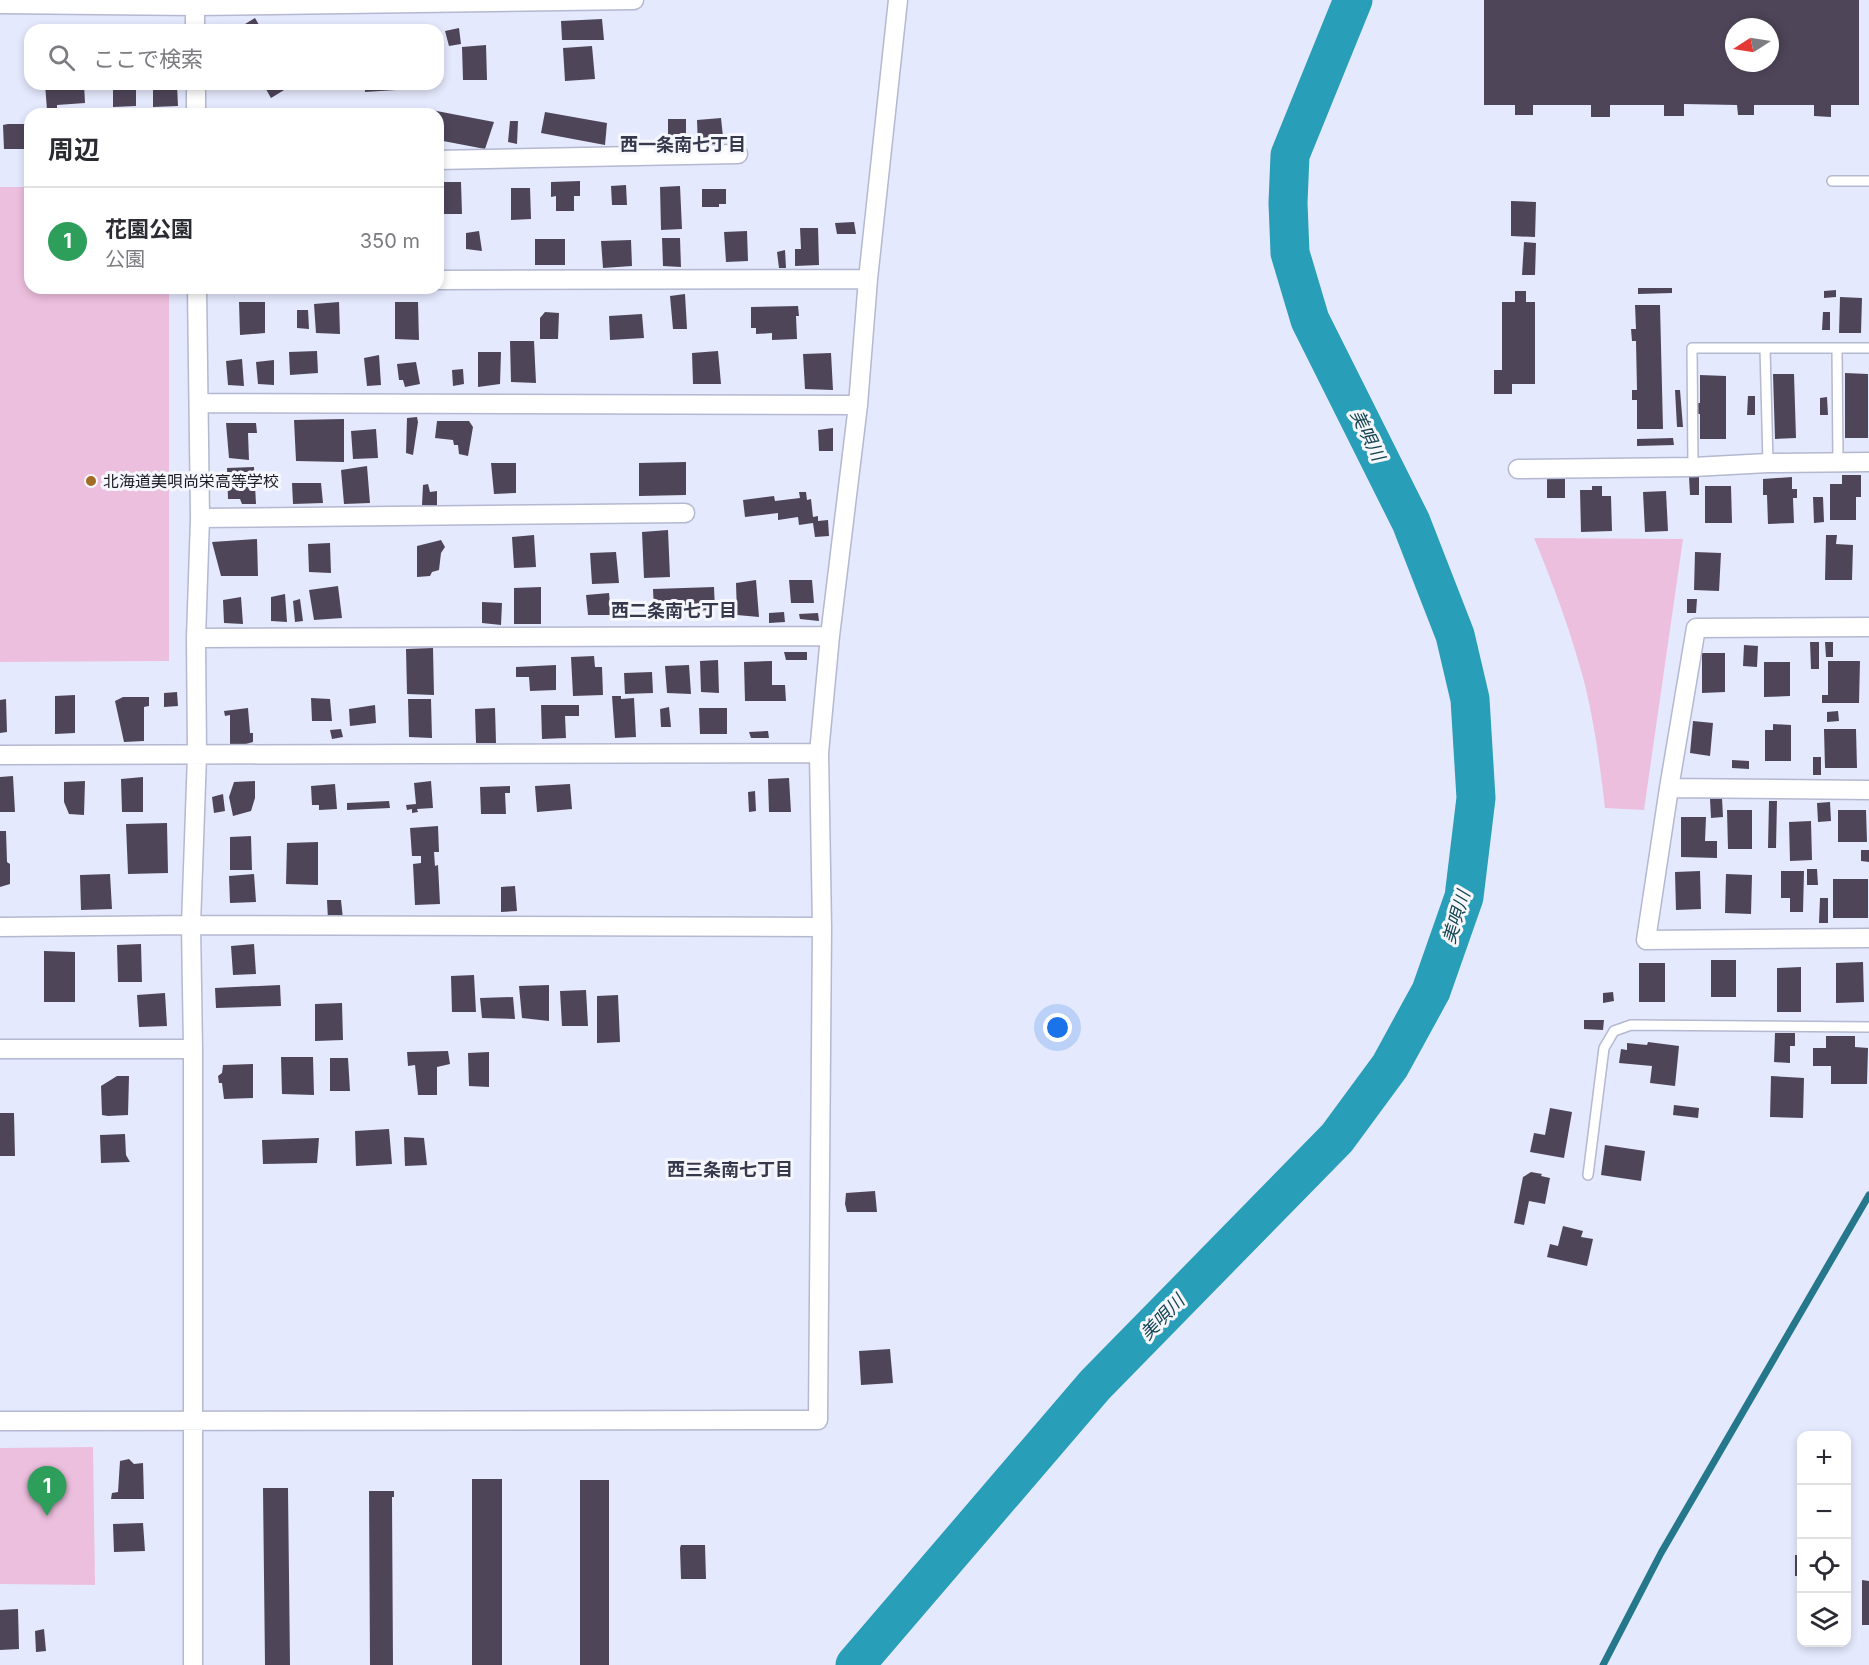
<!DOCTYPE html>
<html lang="ja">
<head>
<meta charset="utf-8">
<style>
	:root { --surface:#fff; --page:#f2f2f3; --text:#2b2b33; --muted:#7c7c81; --line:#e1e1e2; --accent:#ea580c }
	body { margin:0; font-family:Inter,"Noto Sans JP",sans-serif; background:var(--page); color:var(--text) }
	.controls { position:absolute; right:18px; bottom:18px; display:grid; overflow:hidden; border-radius:12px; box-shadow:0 3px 9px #0003 }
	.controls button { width:54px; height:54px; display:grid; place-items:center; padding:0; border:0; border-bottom:2px solid var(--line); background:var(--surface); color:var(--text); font:30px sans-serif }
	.compass { position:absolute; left:1725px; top:18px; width:54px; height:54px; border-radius:50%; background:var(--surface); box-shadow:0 3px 9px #0003; rotate:258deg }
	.you { position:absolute; left:1058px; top:1028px; width:21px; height:21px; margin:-15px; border:4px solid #fff; border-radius:50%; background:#1a73e8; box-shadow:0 0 0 9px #1a73e833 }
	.badge { display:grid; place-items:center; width:39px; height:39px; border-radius:50%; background:var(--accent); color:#fff; font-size:20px; font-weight:700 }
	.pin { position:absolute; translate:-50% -50px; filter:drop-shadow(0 2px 3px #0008) }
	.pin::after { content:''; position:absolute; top:32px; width:21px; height:18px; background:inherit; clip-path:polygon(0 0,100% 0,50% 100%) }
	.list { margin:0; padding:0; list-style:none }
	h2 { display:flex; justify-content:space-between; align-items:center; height:78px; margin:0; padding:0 24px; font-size:26px }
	h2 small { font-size:20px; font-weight:400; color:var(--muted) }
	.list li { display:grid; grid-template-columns:39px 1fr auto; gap:18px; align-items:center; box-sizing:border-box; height:108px; padding:0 24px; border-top:2px solid var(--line) }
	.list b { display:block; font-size:22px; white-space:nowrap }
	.list p { margin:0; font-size:20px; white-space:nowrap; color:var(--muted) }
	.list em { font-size:20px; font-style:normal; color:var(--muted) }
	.icon { flex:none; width:33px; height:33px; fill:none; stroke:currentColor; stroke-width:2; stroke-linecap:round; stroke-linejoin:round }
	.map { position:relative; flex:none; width:1869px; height:1665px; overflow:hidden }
	.search { position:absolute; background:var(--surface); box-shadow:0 3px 9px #0003; left:24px; top:24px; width:420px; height:66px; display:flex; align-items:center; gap:15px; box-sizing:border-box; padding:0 21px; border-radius:18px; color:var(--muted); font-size:22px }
	.panel { position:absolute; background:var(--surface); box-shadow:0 3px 9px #0003; left:24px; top:108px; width:420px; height:186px; border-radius:18px }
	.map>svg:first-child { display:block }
	.green { fill:#edbfde }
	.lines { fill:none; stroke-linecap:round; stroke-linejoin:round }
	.stream { stroke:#25778c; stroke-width:7 }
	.river { stroke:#299eb8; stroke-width:39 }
	.building { fill:#4f4559; fill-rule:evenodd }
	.lane-casing { stroke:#b4b8d0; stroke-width:12 }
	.street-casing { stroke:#b4b8d0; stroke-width:21 }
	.lane { stroke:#fff; stroke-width:9 }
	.street { stroke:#fff; stroke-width:18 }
	.poi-dot { fill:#a16c25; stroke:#f6f7fc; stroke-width:2 }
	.labels { text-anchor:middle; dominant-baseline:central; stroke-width:6; stroke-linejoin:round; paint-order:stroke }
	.poi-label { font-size:16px; fill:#1c1d26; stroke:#f6f7fc; text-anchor:start }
	.neighbourhood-label { font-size:18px; font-weight:bold; fill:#36394c; stroke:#f6f7fc }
	.water-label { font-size:18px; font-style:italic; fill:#144550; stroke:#f6f7fc }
</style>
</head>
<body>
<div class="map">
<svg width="1869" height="1665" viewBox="0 0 1869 1665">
	<rect width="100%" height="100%" fill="#e5e9fd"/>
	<path class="green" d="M0,187H30V288H169V661L0,662Z
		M1534,538L1683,539L1644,810L1605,808C1600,766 1595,726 1585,685C1572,635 1554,586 1534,538Z
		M93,1447L95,1585L0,1584V1448Z"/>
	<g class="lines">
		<path class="stream" d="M1603,1665L1661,1553L1869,1195"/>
		<path class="river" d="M855,1665L1095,1385L1337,1138L1390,1066L1431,991L1464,897L1476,798L1470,699L1455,635L1411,522L1310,320L1290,253L1288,203L1290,155L1353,0"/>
	</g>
	<path class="building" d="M1484,0H1859V105H1831V117L1814,116V105H1754V115H1738L1737,105L1684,104V116H1664V105H1610V117H1591V105H1533V115H1515V105H1484ZM1734,27H1770V63H1734Z
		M255,18L262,30H235Z
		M602,19L604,40H562L561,21Z
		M459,28L461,44L449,46L445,31Z
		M438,45H441L442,81H438Z
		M486,45L487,80H463L462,47Z
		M592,46L595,79L565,81L563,48Z
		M45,84H84L85,103L57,105V109L47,110Z
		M113,84H136V106L113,107Z
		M153,84H177L178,106L153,107Z
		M263,84H294L271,98Z
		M365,84H396V90L365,92Z
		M421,108L494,122L485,149L438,140V114H420Z
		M545,112L607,123L605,145L541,133Z
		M721,118L724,146L698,147L697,120Z
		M668,119H686V140H668Z
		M510,121H518L517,144L508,142Z
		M8,124H30V149H4L3,125Z
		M580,181V196H574V211H556V196L551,197V182Z
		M438,182H461L462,214H439Z
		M626,185L627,205H612L611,186Z
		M680,186L682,229L661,230L660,187Z
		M511,188H530L531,219L511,220Z
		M702,189H726V204H719V207H702Z
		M1511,201L1536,202L1535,237L1511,236Z
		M854,222L856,234H837L835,223Z
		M800,228H818L819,265L795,266V249H801Z
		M479,231L482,251L466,249V233Z
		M747,231L748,261L726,262L724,232Z
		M662,238H680L681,267L663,266Z
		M535,239H565V265H535Z
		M631,240L632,266L603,268L601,241Z
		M1524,242L1536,243L1535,275H1522Z
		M785,250L786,268H779L777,252Z
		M1638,288H1672V293L1638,294Z
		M1836,290V297L1824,298V291Z
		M1515,291H1526V302H1535V384H1512V394H1494V370H1502V302H1515Z
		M685,294L687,329H673L670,296Z
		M1840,297L1862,298L1861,333H1839Z
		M239,302H265V333L240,335Z
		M339,302L340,334L316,333L314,304Z
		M395,302H418L419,340L395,339Z
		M1635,305H1660L1663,429H1637V400H1632V390H1637L1636,341H1632L1631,329H1636Z
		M798,306L799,316H796L797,339L772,340V333L756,334V328H751V307Z
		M297,310H308L309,329L297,328Z
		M545,312L559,313L558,339H540V318Z
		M1823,312H1830V330H1822Z
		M642,314L644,338L610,340L609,316Z
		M510,341H534L536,383L511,382Z
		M317,351L318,373L290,375L289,352Z
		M718,351L721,384H693L692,353Z
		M478,352H501L500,384L478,387Z
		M831,353L833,390L805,389L803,354Z
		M379,355L381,385L367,386L364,358Z
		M242,359L244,386L228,385L226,361Z
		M274,360V385L258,384L256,362Z
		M416,362L420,384L405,387L403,380H399L397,364Z
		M463,369L464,384L453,386L452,370Z
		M1845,373L1868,374V438H1845Z
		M1773,374H1794L1796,438L1775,439Z
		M1700,375L1726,376V439H1700V414H1696L1697,403H1700Z
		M1675,390H1680L1683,427H1677Z
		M1748,396H1755V415H1747Z
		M1827,397L1828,415H1820V398Z
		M417,417L418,422L413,455L406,453L407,418Z
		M344,419V462L296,461L294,420Z
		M437,421H469L473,427L468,456L459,454L458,445H454L453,440L435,438Z
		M226,423H256L257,433H248L249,460L229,458Z
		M833,428V451H819L818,430Z
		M376,429L378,458L353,459L351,431Z
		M1673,438L1674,445L1637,446V439Z
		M686,462V495L639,496V463Z
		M491,463H516V493L494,494Z
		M367,466L370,503L344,504L341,470Z
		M254,467L256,504H242L240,499H228L227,468Z
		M1842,475H1861V497H1856V520H1830V484H1842Z
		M1689,477H1699V495H1690Z
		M1792,477V489H1797V498H1793L1794,523L1768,524L1767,495H1763V479Z
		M1565,478V498H1547V479Z
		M292,483H321L323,503L293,504Z
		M428,484L430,492L437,491V506L422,505L423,485Z
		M1592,486H1602V496H1611L1612,531L1581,532L1580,490H1592Z
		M1705,486H1731L1732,523H1705Z
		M1666,491L1668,531L1645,532L1643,492Z
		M799,492H806L807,500L811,499L813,517L818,516V521L828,520L829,536L815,537L813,523L799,525L798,517L778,520V513L745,517L743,500L774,496L775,501L800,498Z
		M1813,497H1823L1824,522L1814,523Z
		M668,530L670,577L644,578L642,532Z
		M534,535L536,567L514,568L512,537Z
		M1826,535H1837L1836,544L1853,545L1852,580H1825Z
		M257,539L258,576H221L212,542Z
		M441,540L445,547L441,553L439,570L432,572L430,576L417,577V546Z
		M330,543L331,573L309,572L308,544Z
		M616,552L619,583L592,584L590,553Z
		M1695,552L1721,553L1719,591L1694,590Z
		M756,580L759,617L737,615L736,583Z
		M789,580H812L814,603H791Z
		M338,586L342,618L314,620L309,590Z
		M541,587V624H514V588Z
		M714,587L715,610L654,612L653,589Z
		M609,593L611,615H588L586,595Z
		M285,594L287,622L271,621V597Z
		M241,597L243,624L224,623L223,600Z
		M300,599L303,621L295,622L293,601Z
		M1687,599H1697L1696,613H1687Z
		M482,602L502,603L501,625L482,623Z
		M784,612L785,622L769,623V613Z
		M818,613L819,621L800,619L799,614Z
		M1810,642H1819V669H1811Z
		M1825,642H1833V657H1826Z
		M1744,645L1758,646L1757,667L1743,666Z
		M433,648L434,695L407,694L406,649Z
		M784,652H807V660H786Z
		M1702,653H1725V692L1702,693Z
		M594,656L595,667H602L603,695L573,696L571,657Z
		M718,660L719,693L701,692L700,661Z
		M772,661V685H785L786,701H745L744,662Z
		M1828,661H1860L1859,703H1822V695H1828Z
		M1764,662H1790V696L1764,697Z
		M556,665V690L530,691L529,677H516V667Z
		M689,665L691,694L667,693L665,666Z
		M652,672L653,693L625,694L624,673Z
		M177,692L178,706L164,707V693Z
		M75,695V733L55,734V696Z
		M612,696H621V699L634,698L636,737L615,738Z
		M123,697H149V706L144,707V741L124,742L115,701Z
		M311,698L330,699L332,721H312Z
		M6,699L7,732L0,733V700Z
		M408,699H431L432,738L409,737Z
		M375,705L376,723L350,726L349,709Z
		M541,705H579V716H565L566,738L542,739Z
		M669,707L671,727H661L660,709Z
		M248,708L250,733H253V742L239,746H230V715L225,716L224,711Z
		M495,708L496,743H476L475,709Z
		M699,708H727V734H700Z
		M1838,711L1839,721L1827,722V712Z
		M1693,721L1713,723L1710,756L1690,753Z
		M1773,724L1791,725V761H1765V730H1773Z
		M341,729L343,737L332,739L330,730Z
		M1824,729H1856L1857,768H1825Z
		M768,731L769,738H751L749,732Z
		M1813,757H1821V775H1813Z
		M1732,760L1749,761V769L1732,768Z
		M13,776L15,812H0V777Z
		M143,777V812H122L121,779Z
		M789,778L791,812H769L768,779Z
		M85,781L84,815L69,814L64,802V782Z
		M255,781V798L251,811L233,816L229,797L234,782Z
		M431,781L433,808L417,809L418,812L412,813V809L407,810L406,805L416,804L414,783Z
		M335,784L337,809L319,810V805H312L311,786Z
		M570,784L572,809L537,812L535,786Z
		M510,786V793H505L506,814H481L480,787Z
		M755,791L756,811L749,812L748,792Z
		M223,794L225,811L214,813L212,797Z
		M1722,798L1723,817L1711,818L1710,799Z
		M389,801L390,808L347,810V803Z
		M1769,801H1777L1776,848H1768Z
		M1830,802L1831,821L1818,822L1817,803Z
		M1727,810H1752V849H1728Z
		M1838,810H1866L1867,842H1838Z
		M1681,817H1706L1705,841H1717V858L1681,857Z
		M1811,821L1812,860L1790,861L1789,822Z
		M167,823L168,873L128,874L126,824Z
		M438,826L439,852H434L435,866L438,865L440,904L415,905L413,864L421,863V856H412L410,828Z
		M0,831H6L7,862L10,864V884L0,887Z
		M251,836L252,870H230V837Z
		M318,842V885L286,884L287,843Z
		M1861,850H1869V862L1861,861Z
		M1807,869H1817L1818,885H1807Z
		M1700,871L1701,909L1676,910L1675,872Z
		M1781,871H1804L1803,912H1790V898H1781Z
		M110,874L112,909L81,910L80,875Z
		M254,874L256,902L230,903L229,876Z
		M1726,874L1752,875L1751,914L1725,913Z
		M1833,879H1868V918H1833Z
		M515,886L517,911L501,912V887Z
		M1820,898H1828V923H1819Z
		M327,900H341L343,919L328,920Z
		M141,944L142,982H118L117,945Z
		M254,944L256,974L233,975L231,946Z
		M44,951L75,952V1002H44Z
		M1711,960H1736V997H1711Z
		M1863,962L1864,1002L1836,1003V963Z
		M1639,963H1665V1002H1639Z
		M1801,967V1012H1777V968Z
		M474,975L476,1012H452L451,976Z
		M280,985L281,1006L216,1008L215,988Z
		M549,985V1021L522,1018L519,986Z
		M586,990L588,1026H562L560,991Z
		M1613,992L1614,1001L1603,1003V993Z
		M165,993L167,1026L139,1027L137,995Z
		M618,995L620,1042L597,1043V996Z
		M513,997L515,1019L482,1018L480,998Z
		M342,1003L343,1040L315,1041V1004Z
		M1584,1020H1604L1603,1030L1584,1029Z
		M1775,1033H1795V1046H1790V1063L1774,1062Z
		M1826,1036H1855V1047L1868,1048L1867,1084H1831V1066H1813V1048H1826Z
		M1648,1042L1679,1046L1675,1086L1650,1083L1652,1066L1619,1063L1621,1049L1627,1050V1043L1647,1045Z
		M448,1051L450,1064L437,1067V1095H418L415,1065L408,1066L407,1052Z
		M489,1052V1087L469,1086L468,1053Z
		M281,1057H313L314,1095L282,1094Z
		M330,1058H348L350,1091H330Z
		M253,1064V1098L224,1099L222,1083H219L218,1076L222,1073L223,1065Z
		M117,1076H129L128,1115L108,1116L102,1115L101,1086Z
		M1771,1076L1804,1078L1803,1118L1770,1117Z
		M1674,1105L1699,1108L1698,1118L1673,1115Z
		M1550,1108L1572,1112L1564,1158L1530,1152L1534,1133L1545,1135Z
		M0,1113H14L15,1156H0Z
		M389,1129L392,1164L356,1166L355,1131Z
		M125,1134L126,1155L130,1162L101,1163L100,1135Z
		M404,1137L424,1138L427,1165L405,1166Z
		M319,1138L317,1163L263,1164L262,1140Z
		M1605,1145L1645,1151L1641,1181L1601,1175Z
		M1531,1172L1542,1174L1541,1176L1550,1178L1545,1204L1529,1201L1524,1225L1514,1223L1523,1177Z
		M875,1191L877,1212H847L845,1204L846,1193Z
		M1563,1226L1583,1231L1581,1237L1593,1239L1587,1266L1547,1257L1550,1244L1558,1246Z
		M890,1349L893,1383L861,1385L859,1351Z
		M129,1459L134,1464L143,1463L144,1499H111L112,1493L118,1492L120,1461Z
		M472,1479H502V1665H472Z
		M580,1480H609V1665H580Z
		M263,1488H288L290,1665H265Z
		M369,1491H394V1497H392L393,1665H370Z
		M143,1523L145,1551L114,1552L113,1524Z
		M681,1545H705L706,1579H681L680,1548Z
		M1795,1555H1802V1576H1795Z
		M1862,1580L1869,1581V1625H1862Z
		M18,1609L19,1649L0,1650V1610Z
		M44,1629L46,1651L36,1652L35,1631Z"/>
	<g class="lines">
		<g class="lane-casing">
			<path id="lane" d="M1832,181H1869
				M1765,348L1768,463
				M1837,348L1838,462
				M1693,467L1692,348H1869
				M1588,1175L1604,1048L1614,1031L1631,1025L1869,1027"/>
		</g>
		<g class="street-casing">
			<path id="street" d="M195,0V30
				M0,4L195,6L634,0
				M196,84V114
				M438,160L738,154
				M438,280L868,279
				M199,403L858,405
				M1518,469L1693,467L1768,463L1869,462
				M200,518L685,513
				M1869,627L1696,628L1669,788L1869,790
				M196,638L830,636
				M0,755L819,753
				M1669,788L1646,940L1869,938
				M0,927L191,925L822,927
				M0,1049H193
				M0,1421L818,1420L822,927L819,753L830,636L858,405L868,279L898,0
				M193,1665V1049L191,925L197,755L196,638L200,518L197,288"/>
		</g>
		<use href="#lane" class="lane"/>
		<use href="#street" class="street"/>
	</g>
	<circle class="poi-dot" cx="91" cy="481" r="6"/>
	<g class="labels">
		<g class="poi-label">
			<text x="103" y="481">北海道美唄尚栄高等学校</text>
		</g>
		<g class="neighbourhood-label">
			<text x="683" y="144">西一条南七丁目</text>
			<text x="674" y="610">西二条南七丁目</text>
			<text x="730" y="1169">西三条南七丁目</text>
		</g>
		<g class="water-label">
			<text transform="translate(1368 435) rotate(64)">美唄川</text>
			<text transform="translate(1456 917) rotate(-73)">美唄川</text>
			<text transform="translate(1162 1317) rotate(-46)">美唄川</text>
		</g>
	</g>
</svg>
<div class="controls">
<button>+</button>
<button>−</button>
<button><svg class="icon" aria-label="locate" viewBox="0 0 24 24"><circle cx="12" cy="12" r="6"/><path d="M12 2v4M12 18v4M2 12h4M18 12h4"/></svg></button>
<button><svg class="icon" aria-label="layers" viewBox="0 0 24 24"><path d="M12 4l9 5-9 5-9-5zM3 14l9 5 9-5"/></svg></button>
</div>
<svg class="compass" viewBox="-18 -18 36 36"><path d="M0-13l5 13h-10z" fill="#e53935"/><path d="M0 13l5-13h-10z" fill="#7c7c81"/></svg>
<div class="you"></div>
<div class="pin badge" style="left:47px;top:1516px;background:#2e9e5b">1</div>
<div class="search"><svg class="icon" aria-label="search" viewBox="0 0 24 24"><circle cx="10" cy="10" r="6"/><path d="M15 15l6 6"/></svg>ここで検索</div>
<section class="panel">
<h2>周辺<small></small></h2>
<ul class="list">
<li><span class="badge" style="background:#2e9e5b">1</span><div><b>花園公園</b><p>公園</p></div><em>350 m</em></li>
</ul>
</section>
</div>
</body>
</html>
